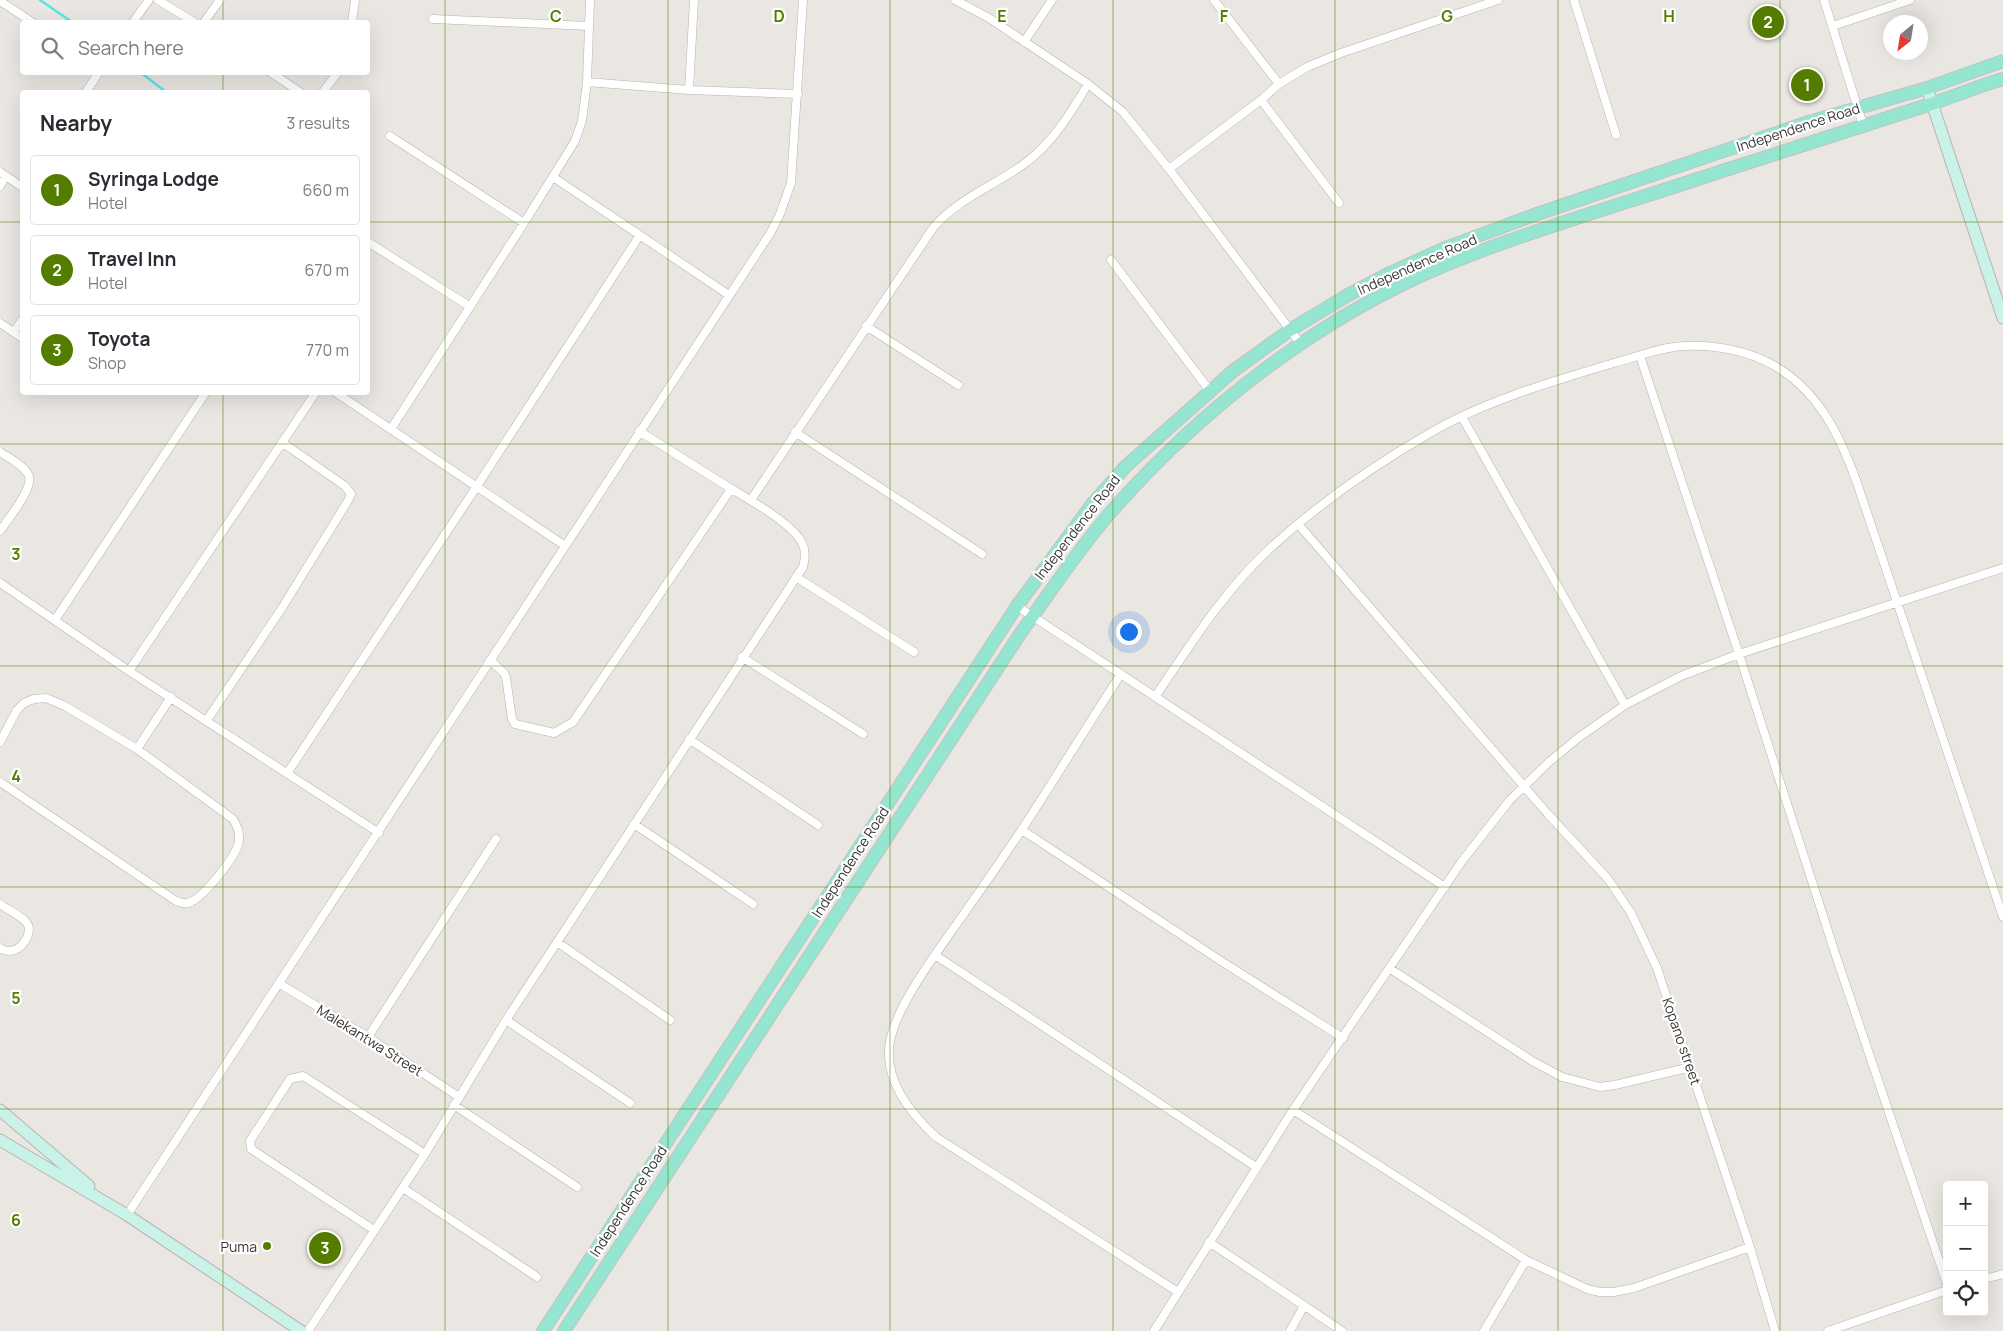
<!DOCTYPE html>
<html lang="en">
<head>
<meta charset="utf-8">
<style>
	:root { --surface:#fff; --page:#f7f7f7; --text:#2b2b33; --muted:#7c7c81; --line:#e1e1e2; --accent:#547d00 }
	body { margin:0; font-family:Manrope,sans-serif; background:var(--page); color:var(--text) }
	.controls { position:absolute; right:15px; bottom:15px; display:grid; overflow:hidden; border-radius:5px; box-shadow:0 5px 20px #0002 }
	.controls button { width:45px; height:45px; display:grid; place-items:center; padding:0; border:0; border-bottom:1px solid var(--line); background:var(--surface); color:var(--text); font:25px sans-serif }
	.compass { position:absolute; left:1883px; top:15px; width:45px; height:45px; border-radius:50%; background:var(--surface); box-shadow:0 5px 20px #0002; rotate:210deg }
	.you { position:absolute; left:1128px; top:631px; width:18px; height:18px; margin:-12px; border:4px solid #fff; border-radius:50%; background:#1a73e8; box-shadow:0 0 0 8px #1a73e833 }
	.badge { display:grid; place-items:center; width:32px; height:32px; border-radius:50%; background:var(--accent); color:#fff; font-size:16px; font-weight:700 }
	.pin { position:absolute; translate:-50% -50%; border:2px solid #fff; box-shadow:0 1px 5px #0006 }
	.list { margin:0; padding:0; list-style:none }
	h2 { display:flex; justify-content:space-between; align-items:center; height:65px; margin:0; padding:0 20px; font-size:21px }
	h2 small { font-size:16px; font-weight:400; color:var(--muted) }
	.list li { display:grid; grid-template-columns:32px 1fr auto; gap:15px; align-items:center; box-sizing:border-box; height:70px; margin:0 10px 10px; padding:0 10px; border:1px solid var(--line); border-radius:5px }
	.list b { display:block; font-size:19px; white-space:nowrap }
	.list p { margin:0; font-size:16px; white-space:nowrap; color:var(--muted) }
	.list em { font-size:16px; font-style:normal; color:var(--muted) }
	.icon { flex:none; width:28px; height:28px; fill:none; stroke:currentColor; stroke-width:2; stroke-linecap:round; stroke-linejoin:round }
	.map { position:relative; flex:none; width:2003px; height:1331px; overflow:hidden }
	.search { position:absolute; background:var(--surface); box-shadow:0 5px 20px #0002; left:20px; top:20px; width:350px; height:55px; display:flex; align-items:center; gap:12px; box-sizing:border-box; padding:0 18px; border-radius:5px; color:var(--muted); font-size:19px }
	.panel { position:absolute; background:var(--surface); box-shadow:0 5px 20px #0002; left:20px; top:90px; width:350px; height:305px; border-radius:5px }
	.map>svg:first-child { display:block }
	.lines { fill:none; stroke-linecap:round; stroke-linejoin:round }
	.stream { stroke:#57e6e8; stroke-width:2.5 }
	.street-casing { stroke:#b7b3af; stroke-width:9 }
	.secondary-casing { stroke:#b7b3af; stroke-width:13 }
	.primary-casing { stroke:#c3c2c2; stroke-width:14 }
	.street { stroke:#fff; stroke-width:8 }
	.secondary { stroke:#c9f2e8; stroke-width:11 }
	.primary { stroke:#94e6d1; stroke-width:12 }
	.grid { fill:none; stroke:#547d00; stroke-width:1; stroke-opacity:0.55 }
	.poi-dot { fill:#547d00; stroke:#fff; stroke-width:2 }
	.labels { text-anchor:middle; dominant-baseline:central; stroke-width:4.5; stroke-linejoin:round; paint-order:stroke }
	.street-label { font-size:14px; fill:#373533; stroke:#fff }
	.poi-label { font-size:14px; fill:#373533; stroke:#fff; text-anchor:end }
	.grid-label { font-size:16px; text-anchor:middle; font-weight:bold; fill:#547d00; stroke:#fff; stroke-width:4.5; stroke-linejoin:round; paint-order:stroke }
</style>
</head>
<body>
<div class="map">
<svg width="2003" height="1331" viewBox="0 0 2003 1331">
	<rect width="100%" height="100%" fill="#eae6e1"/>
	<g class="lines">
		<path class="stream" d="M40,0L72,22
			M140,72L166,92"/>
		<g class="street-casing">
			<path id="street" d="M158,0L194,22
				M955,0L989,18L1088,84L1123,112L1169,169L1300,343
				M1214,0L1279,84
				M1574,0L1616,135
				M1824,0L1863,125
				M0,1L32,22
				M433,19L589,26
				M133,22L149,0
				M204,22L220,0
				M352,22L355,0
				M1833,26L1910,0
				M1024,42L1052,0
				M270,72L300,92
				M587,82L689,90L798,94
				M689,90L694,0
				M86,92L99,72
				M323,92L338,72
				M1261,100L1339,203
				M390,136L524,223
				M1169,169L1261,100L1279,84L1307,67L1341,53L1498,0
				M0,172L22,187
				M553,177L729,295
				M0,186L6,176
				M368,242L469,306
				M1111,260L1210,391
				M0,323L22,338
				M866,326L958,385
				M14,332L22,320
				M1640,356L1739,654L1835,953L1947,1284
				M335,392L564,545
				M1462,417L1625,705
				M391,429L524,223L575,141L582,121L587,82L590,0
				M795,432L982,554
				M0,452C9,458 22,464 28,474C36,486 8,519 0,531
				M751,500L933,228C957,199 994,186 1024,164C1052,144 1070,114 1088,84
				M1299,525L1547,813L1608,879L1631,913L1657,968L1750,1247L1775,1331
				M796,577L914,652
				M0,583L129,671L379,833
				M1017,606L1445,887
				M55,620L206,392
				M742,657L863,734
				M490,660L504,673L506,677L512,719L515,724L554,733L573,722L731,489
				M129,671L316,392
				M1121,674C1087,726 1055,779 1021,831C1002,859 983,887 963,915C941,947 890,1012 889,1050C887,1085 912,1115 936,1137L1178,1292
				M1155,697C1192,642 1227,586 1277,542C1323,501 1376,464 1430,433C1484,401 1554,381 1614,363C1636,357 1661,347 1684,346C1714,344 1749,351 1775,366C1819,392 1839,434 1856,480L2003,917
				M207,720L282,608L349,499L351,494L345,486L283,443
				M689,739L818,825
				M0,742L17,710L24,703L34,699L46,698L65,706L137,749L233,819C238,827 241,835 238,845C234,858 202,900 188,903C184,904 180,902 176,901L0,782
				M137,749L171,697
				M288,772L477,486L640,235
				M634,824L753,904
				M1022,830L1221,961L1343,1038
				M0,904C8,910 20,915 26,922C36,932 18,960 0,948
				M557,942L670,1020
				M935,955L1256,1167
				M1389,968L1532,1061L1562,1077L1600,1087L1615,1085L1691,1067
				M280,984L368,1037L459,1097
				M506,1020L630,1103
				M368,1037L496,839
				M454,1105L577,1187
				M1293,1110L1526,1260L1587,1289L1600,1292H1614L1634,1288L1750,1247
				M403,1188L537,1277
				M127,1215C344,889 555,559 771,232L780,214L791,183L803,0
				M374,1230L251,1149L250,1141L290,1079L303,1076L425,1154
				M1209,1242L1342,1331
				M1984,1279L2003,1274
				M308,1331L425,1154L506,1020L803,567C806,556 806,547 799,538C786,520 750,500 730,488C700,469 669,450 639,431
				M1154,1331L1293,1110L1462,861L1510,800L1549,762L1578,738L1625,705L1681,676L1739,654L2003,568
				M1290,1331L1304,1306
				M1484,1331L1526,1260
				M1828,1331L1947,1290"/>
		</g>
		<g class="secondary-casing">
			<path id="secondary" d="M1927,88L2003,318
				M0,1110L89,1186
				M0,1140L127,1215L301,1331"/>
		</g>
		<g class="primary-casing">
			<path id="primary" d="M543,1331L1017,606L1093,503L1126,466L1233,371L1290,330L1348,295L1390,273L1445,248L1534,215L1809,122L1927,88L2003,61
				M564,1331L1020,634C1049,594 1077,551 1110,513C1203,407 1319,317 1450,263C1535,229 1623,204 1710,175C1783,151 1858,128 1931,104C1955,96 1979,86 2003,79"/>
		</g>
		<use href="#street" class="street"/>
		<use href="#secondary" class="secondary"/>
		<use href="#primary" class="primary"/>
	</g>
	<path class="grid" d="M223,0V22M445,0V1331M668,0V1331M890,0V1331M1113,0V1331M1335,0V1331M1558,0V1331M1780,0V1331M223,72V92M0,222H22M368,222H2003M223,392V1331M0,444H2003M0,666H2003M0,887H2003M0,1109H2003"/>
	<circle class="poi-dot" cx="267" cy="1246" r="5"/>
	<g class="labels">
		<g class="street-label">
			<text transform="translate(1798 127) rotate(-18)">Independence Road</text>
			<text transform="translate(1417 264) rotate(-24)">Independence Road</text>
			<text transform="translate(1077 527) rotate(-52)">Independence Road</text>
			<text transform="translate(850 862) rotate(-57)">Independence Road</text>
			<text transform="translate(370 1040) rotate(32)">Malekantwa Street</text>
			<text transform="translate(1682 1041) rotate(71)">Kopano street</text>
			<text transform="translate(628 1201) rotate(-57)">Independence Road</text>
		</g>
		<g class="poi-label">
			<text x="257" y="1246">Puma</text>
		</g>
	</g>
	<g class="grid-label">
		<text x="556" y="22">C</text>
		<text x="779" y="22">D</text>
		<text x="1002" y="22">E</text>
		<text x="1224" y="22">F</text>
		<text x="1447" y="22">G</text>
		<text x="1669" y="22">H</text>
		<text x="16" y="560">3</text>
		<text x="16" y="782">4</text>
		<text x="16" y="1004">5</text>
		<text x="16" y="1226">6</text>
	</g>
</svg>
<div class="controls">
<button>+</button>
<button>−</button>
<button><svg class="icon" aria-label="locate" viewBox="0 0 24 24"><circle cx="12" cy="12" r="6"/><path d="M12 2v4M12 18v4M2 12h4M18 12h4"/></svg></button>
</div>
<svg class="compass" viewBox="-18 -18 36 36"><path d="M0-13l5 13h-10z" fill="#e53935"/><path d="M0 13l5-13h-10z" fill="#7c7c81"/></svg>
<div class="you"></div>
<div class="pin badge" style="left:1807px;top:85px">1</div>
<div class="pin badge" style="left:1768px;top:22px">2</div>
<div class="pin badge" style="left:325px;top:1248px">3</div>
<div class="search"><svg class="icon" aria-label="search" viewBox="0 0 24 24"><circle cx="10" cy="10" r="6"/><path d="M15 15l6 6"/></svg>Search here</div>
<section class="panel">
<h2>Nearby<small>3 results</small></h2>
<ul class="list">
<li><span class="badge">1</span><div><b>Syringa Lodge</b><p>Hotel</p></div><em>660 m</em></li>
<li><span class="badge">2</span><div><b>Travel Inn</b><p>Hotel</p></div><em>670 m</em></li>
<li><span class="badge">3</span><div><b>Toyota</b><p>Shop</p></div><em>770 m</em></li>
</ul>
</section>
</div>
</body>
</html>
